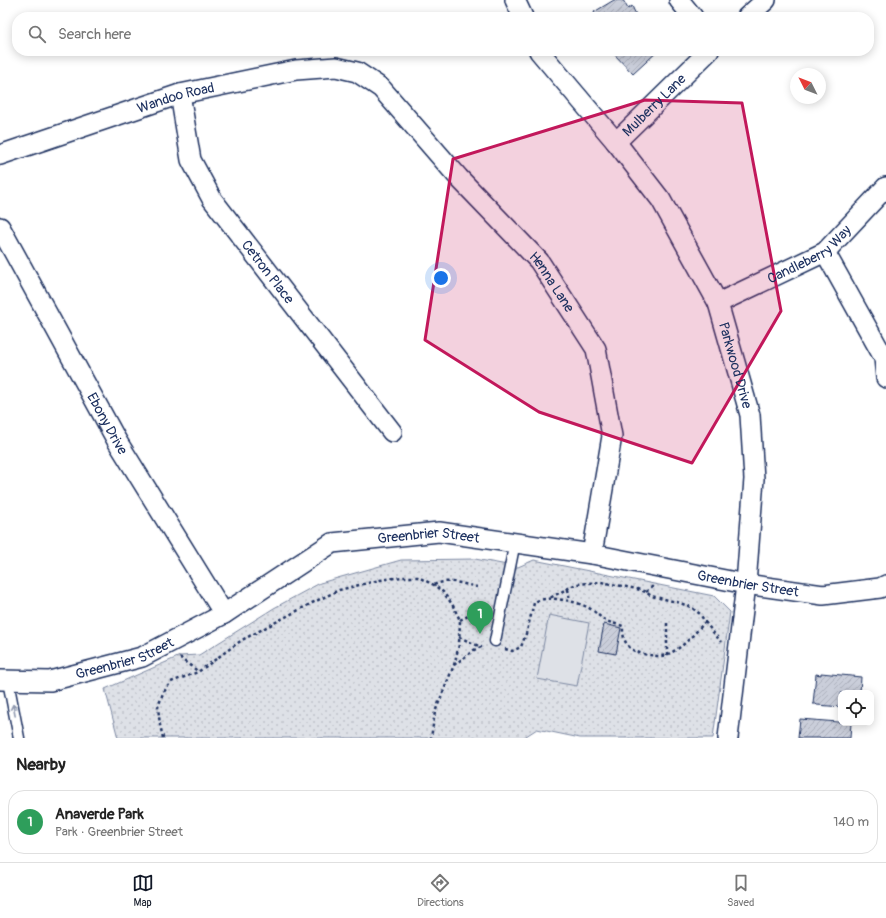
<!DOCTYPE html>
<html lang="en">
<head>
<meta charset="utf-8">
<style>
	:root { --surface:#fff; --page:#f6f6f6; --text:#222; --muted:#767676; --line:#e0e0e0; --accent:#111827 }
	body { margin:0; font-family:Pangolin,sans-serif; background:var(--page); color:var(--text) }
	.controls { position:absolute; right:12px; bottom:12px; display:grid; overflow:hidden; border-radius:8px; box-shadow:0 2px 10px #0003 }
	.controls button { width:36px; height:36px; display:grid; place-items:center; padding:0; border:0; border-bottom:1px solid var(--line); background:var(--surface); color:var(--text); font:20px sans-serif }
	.compass { position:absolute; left:790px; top:68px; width:36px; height:36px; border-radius:50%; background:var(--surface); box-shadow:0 2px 10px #0003; rotate:312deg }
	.you { position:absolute; left:441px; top:278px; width:14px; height:14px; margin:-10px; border:3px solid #fff; border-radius:50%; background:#1a73e8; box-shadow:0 0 0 6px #1a73e833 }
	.badge { display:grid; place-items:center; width:26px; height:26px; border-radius:50%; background:var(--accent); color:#fff; font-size:13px; font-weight:700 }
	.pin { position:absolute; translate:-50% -33px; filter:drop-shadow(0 1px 2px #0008) }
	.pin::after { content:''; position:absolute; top:21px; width:14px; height:12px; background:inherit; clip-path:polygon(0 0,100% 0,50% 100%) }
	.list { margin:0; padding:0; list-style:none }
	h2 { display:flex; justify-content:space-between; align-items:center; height:52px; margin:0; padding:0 16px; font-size:17px }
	h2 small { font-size:13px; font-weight:400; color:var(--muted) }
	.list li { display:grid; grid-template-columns:26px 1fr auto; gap:12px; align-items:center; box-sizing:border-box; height:64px; margin:0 8px 8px; padding:0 8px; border:1px solid var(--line); border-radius:16px }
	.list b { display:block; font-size:15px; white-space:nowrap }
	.list p { margin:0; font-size:13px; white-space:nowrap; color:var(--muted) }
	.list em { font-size:13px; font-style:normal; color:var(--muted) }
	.icon { flex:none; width:22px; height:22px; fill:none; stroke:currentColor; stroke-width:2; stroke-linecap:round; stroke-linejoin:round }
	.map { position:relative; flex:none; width:886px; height:738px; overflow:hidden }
	.search { position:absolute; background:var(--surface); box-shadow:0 2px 10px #0003; left:12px; right:12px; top:12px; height:44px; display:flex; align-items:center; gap:10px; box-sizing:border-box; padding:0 14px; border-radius:16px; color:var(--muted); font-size:15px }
	.sheet { height:124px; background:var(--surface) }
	nav { display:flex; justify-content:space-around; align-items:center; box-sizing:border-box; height:56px; border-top:1px solid var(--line); background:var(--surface); font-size:11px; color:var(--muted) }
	nav a { display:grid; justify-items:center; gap:2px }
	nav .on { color:var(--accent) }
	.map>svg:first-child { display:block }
	.park { fill:url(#park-dots); stroke:#7c88a2 }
	.pitch { fill:#dee1e7; stroke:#7c88a2 }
	.building { fill:url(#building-hatch); stroke:#1b2f5e }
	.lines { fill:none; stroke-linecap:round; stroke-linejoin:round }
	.service-casing { stroke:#1b2f5e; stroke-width:13 }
	.minor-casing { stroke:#1b2f5e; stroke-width:22 }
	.path { stroke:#1b2f5e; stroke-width:2.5; stroke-dasharray:3 3; stroke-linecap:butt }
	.service { stroke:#fff; stroke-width:10 }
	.minor { stroke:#fff; stroke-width:19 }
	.oneway { stroke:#8d97ae }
	.marked { fill:#c2185b; fill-opacity:0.2; stroke:#c2185b; stroke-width:3; stroke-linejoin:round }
	.labels { text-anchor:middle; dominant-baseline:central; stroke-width:3.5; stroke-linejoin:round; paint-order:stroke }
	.street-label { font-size:14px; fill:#1b2f5e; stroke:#fff }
</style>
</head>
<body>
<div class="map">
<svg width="886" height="738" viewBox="0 0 886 738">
	<defs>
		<pattern id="park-dots" width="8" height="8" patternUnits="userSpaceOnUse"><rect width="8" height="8" fill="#dee1e7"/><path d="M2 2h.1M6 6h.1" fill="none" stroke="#bec1c9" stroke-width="1.8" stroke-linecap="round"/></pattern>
		<pattern id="building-hatch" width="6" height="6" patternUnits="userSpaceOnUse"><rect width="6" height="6" fill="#caceda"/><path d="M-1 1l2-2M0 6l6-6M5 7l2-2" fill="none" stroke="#adb1be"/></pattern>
	</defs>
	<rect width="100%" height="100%" fill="#fff"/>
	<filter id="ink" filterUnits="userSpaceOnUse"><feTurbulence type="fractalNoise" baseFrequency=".025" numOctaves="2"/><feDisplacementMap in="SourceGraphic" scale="8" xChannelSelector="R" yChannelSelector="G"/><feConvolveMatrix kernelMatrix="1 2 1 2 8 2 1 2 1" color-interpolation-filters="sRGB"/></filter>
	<g filter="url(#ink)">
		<path class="park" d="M475,559L518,567L534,560L714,596L730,612L713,738H580L537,729L523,738H118L105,689L180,656L199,655L274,608L320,583L401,560Z"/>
		<path class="pitch" d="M549,615L589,623L577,686L537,679Z"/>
		<path class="building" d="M614,0H623L628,9L632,6L637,17H596L594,12Z
			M615,51H658L633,74L613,53Z
			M604,624L621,628L616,654L599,651Z
			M821,673L861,677L860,693H841V707L817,705L816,704H813L816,674L821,675Z
			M800,719L851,723L850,738H798Z"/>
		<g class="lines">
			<g class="service-casing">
				<path id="service" d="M495,641L515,542
					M8,681L19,738"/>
			</g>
			<g class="minor-casing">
				<g id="minor">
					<path d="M515,0L523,17"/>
					<path d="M679,0L693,17"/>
					<path d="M747,17L766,0"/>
					<path id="s1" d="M539,51L616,142L661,200L718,303L750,415L754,479L746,584L728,738"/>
					<path id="s2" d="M180,94L191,160L212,199L392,432"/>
					<path id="s3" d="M616,142L709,51"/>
					<path id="s4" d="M0,155L180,94L296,70L336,67L357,72L381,88L459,178L539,261L596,349L612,436L592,554"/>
					<path id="s5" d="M0,227L117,441L224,614"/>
					<path d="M825,252L884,358L886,378"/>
					<path id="s6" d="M718,303L825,252L886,187"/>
					<path id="s7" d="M0,680L50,681L142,657L224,614L332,543L439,532L592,554L746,584L823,595L880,588L886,585"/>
				</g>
			</g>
			<path class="path" d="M434,585C448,578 463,584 477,587
				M568,589L570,601
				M646,592L653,586V584
				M460,620L472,614
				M705,622L721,642
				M667,623V655
				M505,649L512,651L521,647L527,631L534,603C543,594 576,601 587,607C594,610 598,616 605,620C610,623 617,624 623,626C622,646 632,653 650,655C656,656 663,657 668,654C683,648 694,634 705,622L700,614L691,607L677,602L651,596L646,592L637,589L601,582L576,584L548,599
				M180,657C184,663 193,666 198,672
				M454,665L474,650L481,647L459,637
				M163,738L160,725L158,707L163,693L171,682L198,672L242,640L312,603L339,590L380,580L402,577H418L434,585L443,592L452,604L460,620L459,645L454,665L435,712L431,738"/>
			<use href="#service" class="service"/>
			<use href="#minor" class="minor"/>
		</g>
		<defs><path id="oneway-shaft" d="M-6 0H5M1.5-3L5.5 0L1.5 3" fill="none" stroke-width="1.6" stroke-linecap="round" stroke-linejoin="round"/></defs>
		<use class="oneway" href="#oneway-shaft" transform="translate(14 710) rotate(-101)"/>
	</g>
	<path class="marked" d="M645,100L742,103L781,311L692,463L539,412L425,340L453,159Z"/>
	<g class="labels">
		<g class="street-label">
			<text stroke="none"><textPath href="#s4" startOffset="185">Wandoo Road</textPath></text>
			<text stroke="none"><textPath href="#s3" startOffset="53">Mulberry Lane</textPath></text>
			<text stroke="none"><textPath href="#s6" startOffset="104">Candleberry Way</textPath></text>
			<text stroke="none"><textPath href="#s2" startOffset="203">Cetron Place</textPath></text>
			<text stroke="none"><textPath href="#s4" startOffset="658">Henna Lane</textPath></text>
			<text stroke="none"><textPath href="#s1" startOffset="375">Parkwood Drive</textPath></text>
			<text stroke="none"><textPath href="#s5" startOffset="224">Ebony Drive</textPath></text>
			<text stroke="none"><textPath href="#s7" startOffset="464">Greenbrier Street</textPath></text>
			<text stroke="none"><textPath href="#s7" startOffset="788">Greenbrier Street</textPath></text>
			<text stroke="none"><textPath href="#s7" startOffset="128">Greenbrier Street</textPath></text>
		</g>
	</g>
</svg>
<div class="controls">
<button><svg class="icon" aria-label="locate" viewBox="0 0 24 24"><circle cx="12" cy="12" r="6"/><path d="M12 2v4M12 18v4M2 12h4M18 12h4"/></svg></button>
</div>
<svg class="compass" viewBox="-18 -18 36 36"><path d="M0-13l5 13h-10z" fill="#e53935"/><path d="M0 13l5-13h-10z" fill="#767676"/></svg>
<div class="you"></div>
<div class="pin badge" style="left:480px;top:634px;background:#2e9e5b">1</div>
<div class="search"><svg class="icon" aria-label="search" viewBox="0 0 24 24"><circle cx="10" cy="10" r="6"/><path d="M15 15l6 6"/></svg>Search here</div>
</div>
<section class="sheet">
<h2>Nearby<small></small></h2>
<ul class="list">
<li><span class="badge" style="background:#2e9e5b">1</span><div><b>Anaverde Park</b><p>Park · Greenbrier Street</p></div><em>140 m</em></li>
</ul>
</section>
<nav>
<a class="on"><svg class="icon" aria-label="map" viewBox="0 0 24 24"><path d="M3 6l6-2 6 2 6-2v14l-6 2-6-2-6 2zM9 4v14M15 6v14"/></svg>Map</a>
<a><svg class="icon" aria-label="directions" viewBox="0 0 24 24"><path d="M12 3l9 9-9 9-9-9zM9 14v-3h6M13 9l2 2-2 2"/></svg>Directions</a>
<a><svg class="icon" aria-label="saved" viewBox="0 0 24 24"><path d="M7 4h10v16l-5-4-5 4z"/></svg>Saved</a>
</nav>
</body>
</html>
